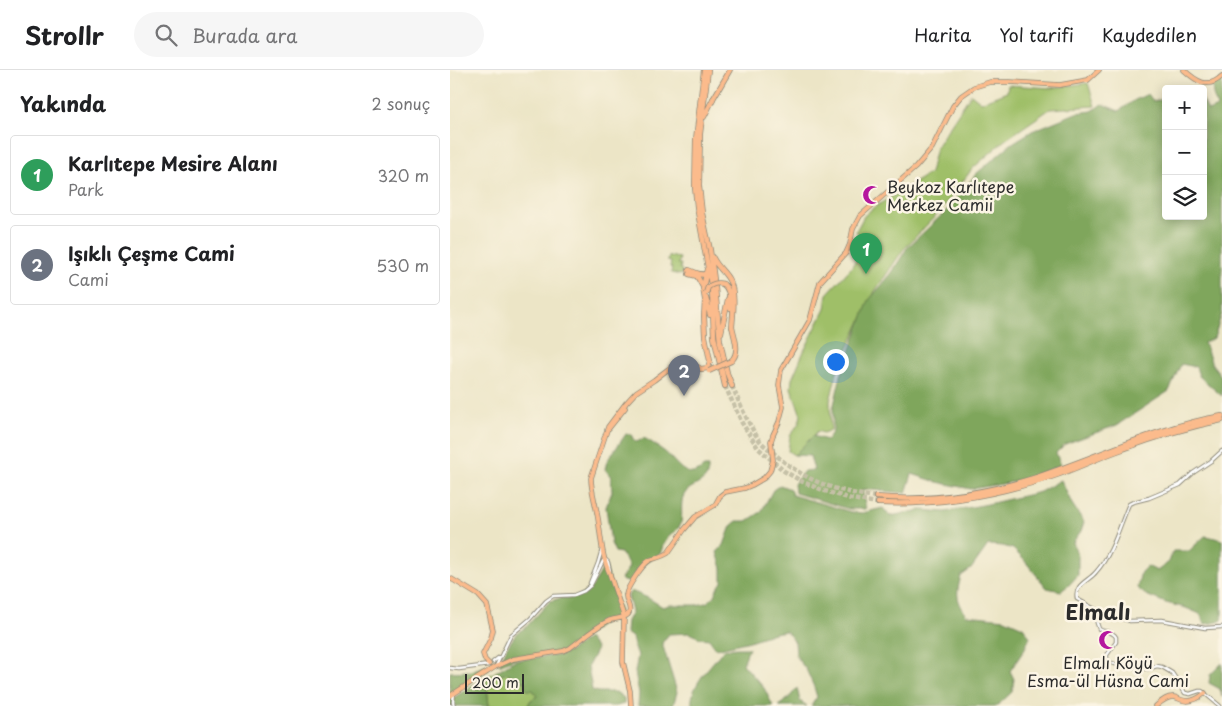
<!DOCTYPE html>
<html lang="tr">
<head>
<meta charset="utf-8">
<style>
	:root { --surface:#fff; --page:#f6f6f6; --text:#202124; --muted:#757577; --line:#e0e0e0; --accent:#b5179e }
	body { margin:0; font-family:"Playpen Sans",sans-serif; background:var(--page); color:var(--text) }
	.controls { position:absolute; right:15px; top:15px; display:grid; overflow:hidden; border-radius:5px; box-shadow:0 2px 12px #0003 }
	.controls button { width:45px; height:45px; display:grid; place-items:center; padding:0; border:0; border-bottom:1px solid var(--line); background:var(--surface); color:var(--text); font:25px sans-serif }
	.scale { position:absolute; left:15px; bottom:12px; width:59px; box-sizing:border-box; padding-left:5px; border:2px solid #2b2b2b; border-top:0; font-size:14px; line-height:18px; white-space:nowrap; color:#2b2b2b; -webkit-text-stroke:4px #fcf5e5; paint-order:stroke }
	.you { position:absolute; left:385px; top:291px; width:18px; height:18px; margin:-12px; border:4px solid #fff; border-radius:50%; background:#1a73e8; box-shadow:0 0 0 8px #1a73e833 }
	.badge { display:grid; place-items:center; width:32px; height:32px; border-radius:50%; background:var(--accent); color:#fff; font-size:16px; font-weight:700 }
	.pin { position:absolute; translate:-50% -41px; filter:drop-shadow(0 1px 2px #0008) }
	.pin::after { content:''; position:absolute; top:26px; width:18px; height:15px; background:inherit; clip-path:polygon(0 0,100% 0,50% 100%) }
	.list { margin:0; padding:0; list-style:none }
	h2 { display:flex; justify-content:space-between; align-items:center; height:65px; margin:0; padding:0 20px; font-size:21px }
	h2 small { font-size:16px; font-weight:400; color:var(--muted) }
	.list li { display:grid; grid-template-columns:32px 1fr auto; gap:15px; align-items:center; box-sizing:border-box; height:80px; margin:0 10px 10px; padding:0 10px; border:1px solid var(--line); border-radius:5px }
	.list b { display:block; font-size:19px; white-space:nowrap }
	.list p { margin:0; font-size:16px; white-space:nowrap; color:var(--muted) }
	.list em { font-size:16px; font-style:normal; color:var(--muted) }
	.icon { flex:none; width:28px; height:28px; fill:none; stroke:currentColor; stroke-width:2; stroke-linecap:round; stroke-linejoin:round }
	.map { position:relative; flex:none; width:772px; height:636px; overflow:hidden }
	header { display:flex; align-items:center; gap:30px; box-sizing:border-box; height:70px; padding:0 25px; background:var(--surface); border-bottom:1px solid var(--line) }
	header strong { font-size:24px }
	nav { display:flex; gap:28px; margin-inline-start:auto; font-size:18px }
	.search { width:350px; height:45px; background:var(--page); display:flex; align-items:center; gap:12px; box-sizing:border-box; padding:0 18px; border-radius:28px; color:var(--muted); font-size:19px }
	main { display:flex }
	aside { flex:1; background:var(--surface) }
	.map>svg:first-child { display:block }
	.green { fill:#9fbf67; stroke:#657549 }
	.forest { fill:#7fa65c; stroke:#556844 }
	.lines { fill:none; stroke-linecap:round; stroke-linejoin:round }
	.highway-tunnel { stroke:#c5c0a7; stroke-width:4.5; stroke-dasharray:4.5 2; stroke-linecap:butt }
	.minor-casing { stroke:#8c8878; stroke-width:4.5 }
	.major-casing { stroke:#8c8878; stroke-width:5.5 }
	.highway-casing { stroke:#8c8878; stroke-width:6 }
	.minor { stroke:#fff; stroke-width:2.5 }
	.major { stroke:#fbbb8c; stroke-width:4 }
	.highway { stroke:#fbbb8c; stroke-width:4.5 }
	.highway-bridge-casing { stroke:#8c8878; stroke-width:6; stroke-linecap:butt }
	.highway-bridge { stroke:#fbbb8c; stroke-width:4.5 }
	.labels { text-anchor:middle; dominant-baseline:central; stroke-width:5; stroke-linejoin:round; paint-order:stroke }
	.poi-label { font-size:16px; fill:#2b2b2b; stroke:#fcf5e5; text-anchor:start }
	.district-label { font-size:21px; font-weight:bold; fill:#2b2b2b; stroke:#fcf5e5 }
</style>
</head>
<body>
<header>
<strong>Strollr</strong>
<div class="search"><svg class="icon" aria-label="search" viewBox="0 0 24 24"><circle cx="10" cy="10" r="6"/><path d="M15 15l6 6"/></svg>Burada ara</div>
<nav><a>Harita</a><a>Yol tarifi</a><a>Kaydedilen</a></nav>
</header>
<main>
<aside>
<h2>Yakında<small>2 sonuç</small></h2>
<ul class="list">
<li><span class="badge" style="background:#2e9e5b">1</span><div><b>Karlıtepe Mesire Alanı</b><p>Park</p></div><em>320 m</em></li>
<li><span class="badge" style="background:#6b7280">2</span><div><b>Işıklı Çeşme Cami</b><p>Cami</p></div><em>530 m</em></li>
</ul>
</aside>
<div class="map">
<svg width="772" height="636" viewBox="0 0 772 636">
	<rect width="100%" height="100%" fill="#fcf5e5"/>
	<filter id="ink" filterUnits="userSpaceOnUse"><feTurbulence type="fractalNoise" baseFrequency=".02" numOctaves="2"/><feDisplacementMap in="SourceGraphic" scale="10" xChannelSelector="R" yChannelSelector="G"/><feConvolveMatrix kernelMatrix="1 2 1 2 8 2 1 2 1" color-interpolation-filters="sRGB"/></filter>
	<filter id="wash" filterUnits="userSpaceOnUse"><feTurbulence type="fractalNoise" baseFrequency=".0096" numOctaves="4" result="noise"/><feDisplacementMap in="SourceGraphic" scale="20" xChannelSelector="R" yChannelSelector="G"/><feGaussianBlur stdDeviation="1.12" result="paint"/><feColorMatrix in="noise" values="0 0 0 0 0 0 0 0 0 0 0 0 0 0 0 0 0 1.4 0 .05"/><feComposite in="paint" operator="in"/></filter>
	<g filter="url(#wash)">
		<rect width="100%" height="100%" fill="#ece5c6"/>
		<path class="green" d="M638,13L645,36L600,39L555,70L522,99L492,139L453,180L425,221L387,302L380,331L381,360L373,363L368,361L344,385L338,381L340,366L349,353L351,345L341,318L342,309L354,281L375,239L377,224L401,198L411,181L415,171L406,161L414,146L423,138L480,103L486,77L521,24L531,32L557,22L558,15L601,18Z
			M219,186L230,188L228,194H231L230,199L232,200L231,205L221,203L222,198L220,197L221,192L218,191Z
			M47,601L51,605L58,603C72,612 78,610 87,626L80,631L78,636H39L36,607Z"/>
		<path class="forest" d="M772,9V243L764,268L754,273L762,294L772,307V326L749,306L746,297L731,294L719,321L667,355L615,374L606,383L611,395L585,405L558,413L521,419L487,412L462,404L456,423L412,419L416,439H399L345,423L344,414L354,401L364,400L360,386L344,385L363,366L377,370L383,361V339L391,305L419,230L441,204L457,178L496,141L526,104L561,74L582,61L626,43L642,41L652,34L669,41L685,30L698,24L703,31L716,29V146H753V30L758,41L767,37L763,25L762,15Z
			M176,364H181L183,369L187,372L194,368C202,372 208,377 215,382C223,388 231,404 244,403C248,402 251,399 254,397H258C259,414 244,413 236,422C229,430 233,442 231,452C229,461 221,463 216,470C213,473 212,480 210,484C194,492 190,497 180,512L173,511L171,509L179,497L175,489L171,483L165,482L161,473L156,437L162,422L161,407L155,399L157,391Z
			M611,410L622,434L634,452L631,461L623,472L628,486V505L619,515L611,521L597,518L574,490L563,479L553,476L538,475L521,499L511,506C506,525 506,528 516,545L555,549L573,557L580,567L574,580L560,601L564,609L562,622L547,636H361L367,627L364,617L356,599L350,592L346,584L345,572L336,561L324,563L300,571L266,579L259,569L250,568L239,563L219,564L212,573L227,622L223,636H188L189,623L185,602L188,585L184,576L182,567L176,563L177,551L182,542L178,526L181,521L198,528L213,537L219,535H246L256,533L264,527L267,519L272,512V498L267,482L274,475L281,456L287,451H297L311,442L323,420L330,415L340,419L342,425L401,442L412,443L433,438L440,446L471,440L495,442L538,434L590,422Z
			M755,466L766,468L772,470V550L768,552L755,554L750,544L736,538L716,533L696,525L687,518L691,502L697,496L707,501L719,492L723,481H739Z
			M155,495L171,546L155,552L113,582L65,588L49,595L57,577L67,563L76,557L100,531L111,528H125L133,524L142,517Z
			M138,568L147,579L138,596L142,620L148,622H166L174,628V634L166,636H78L80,631L87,626L83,620H77L75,616L76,612L68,610L66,608L58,603L51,605L47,601L65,590L110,585L119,582Z
			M286,578H299L293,594L314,618L323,636H242C239,616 262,595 273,580Z
			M772,593V627L770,619L759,613L760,605Z
			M36,596L39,599L0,625V602L20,601Z
			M36,607L39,636H0V630Z
			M347,618L350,631L357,636H328L338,629Z"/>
	</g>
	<g filter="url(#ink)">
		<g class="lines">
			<path class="highway-tunnel" d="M275,316L292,353L308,378L334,401L353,412L375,421L401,429L428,433
				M282,316C290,334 298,354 310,371C315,377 322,381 327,386C357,412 388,422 426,427"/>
			<g class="minor-casing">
				<path id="minor" d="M140,513L148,493L152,479
					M650,542L627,529C624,514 639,511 646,502C663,483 669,457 679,434L683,432L699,428L730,415L743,403L761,391L772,381
					M43,592L48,588
					M46,596L61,565L80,549L96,531L103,526L124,525L134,521L141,515L153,491L156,490L158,492L160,501
					M0,598L9,599L39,595
					M4,623L3,632L4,636
					M0,635L1,636
					M770,636L752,621H749L740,624L735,623L722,603L712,597L707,596L698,599L665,594C660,593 656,591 657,585L666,572V567C662,560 655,563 649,559L645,547L647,543L650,542L680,551L712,550L755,558L772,557"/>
			</g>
			<g class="major-casing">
				<path id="major" d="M734,0C746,11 758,20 772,6
					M263,29L280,0
					M159,358L175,338
					M159,502L174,547L173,592L180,621L181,636
					M160,504C151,487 151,462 147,443C145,431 141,420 141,408L158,357L176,333L186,322L204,310L217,300L227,293L236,292L242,293L251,299
					M0,508L28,525L37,535L43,560L41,568L33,584L35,590L39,594
					M0,626L45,597L63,589L113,581L120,578C132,569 145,557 158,551C164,548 176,549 179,543C182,537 175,531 176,525C177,517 193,494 200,490C206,488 212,487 218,483L234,460L245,447L265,435L270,426L275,422L295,418L302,415L314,408L320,401L323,390L321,371L323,365L329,352L333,337L329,315L331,300L360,250L370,212L396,183L400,174L403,159L410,146L466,97L482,78L503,36L511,26L524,17L540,12H560L610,15L638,10L649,0
					M706,636C711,632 717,626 724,627C726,627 731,630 732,630C741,633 748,629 755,623"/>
			</g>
			<g class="highway-casing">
				<path id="highway" d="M254,0L246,69L245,118L247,137L262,220L264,267L275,316
					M258,0L250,64L249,116L252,143L260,180L265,217L270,271L277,303L282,316
					M254,47L263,29
					M263,188C267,197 275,202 279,210C286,221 283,245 282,257
					M239,200C245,202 251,207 257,203
					M239,204L247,206L253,217
					M273,214C281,220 279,229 280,238
					M256,228L260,245
					M271,263L278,229
					M281,291C291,282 284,267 282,256
					M251,299L258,298L260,291L255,266L254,246L255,230L253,218L257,199
					M426,427C480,432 532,424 584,408C647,388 706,357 772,346
					M428,433C487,436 546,425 601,407C626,399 649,387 673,379C705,367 738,357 772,350"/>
			</g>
			<use href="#minor" class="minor"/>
			<use href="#major" class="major"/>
			<use href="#highway" class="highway"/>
			<g class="highway-bridge-casing">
				<path id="highway-bridge" d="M256,223L258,217C263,214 267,212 273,214
					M259,301L281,291"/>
			</g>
			<use href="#highway-bridge" class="highway-bridge"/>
		</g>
	</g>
	<defs>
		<g id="mosque-bare" transform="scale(1.5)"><path d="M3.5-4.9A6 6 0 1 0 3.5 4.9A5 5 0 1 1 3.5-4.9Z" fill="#b5179e" stroke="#fcf5e5" stroke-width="2.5" paint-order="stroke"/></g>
	</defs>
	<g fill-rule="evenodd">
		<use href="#mosque-bare" x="422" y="125"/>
		<use href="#mosque-bare" x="658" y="570"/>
	</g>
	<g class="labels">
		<g class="poi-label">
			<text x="437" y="116">Beykoz Karlıtepe<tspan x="437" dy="18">Merkez Camii</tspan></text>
			<text x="658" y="592" text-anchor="middle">Elmalı Köyü<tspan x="658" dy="18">Esma-ül Hüsna Cami</tspan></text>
		</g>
		<g class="district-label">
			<text x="648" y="541">Elmalı</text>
		</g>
	</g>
</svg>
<div class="controls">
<button>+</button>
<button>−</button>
<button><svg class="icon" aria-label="layers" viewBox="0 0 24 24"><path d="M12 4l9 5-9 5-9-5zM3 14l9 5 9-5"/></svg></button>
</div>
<div class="scale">200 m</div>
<div class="you"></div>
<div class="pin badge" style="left:416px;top:204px;background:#2e9e5b">1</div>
<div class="pin badge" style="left:234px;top:326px;background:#6b7280">2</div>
</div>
</main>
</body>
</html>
